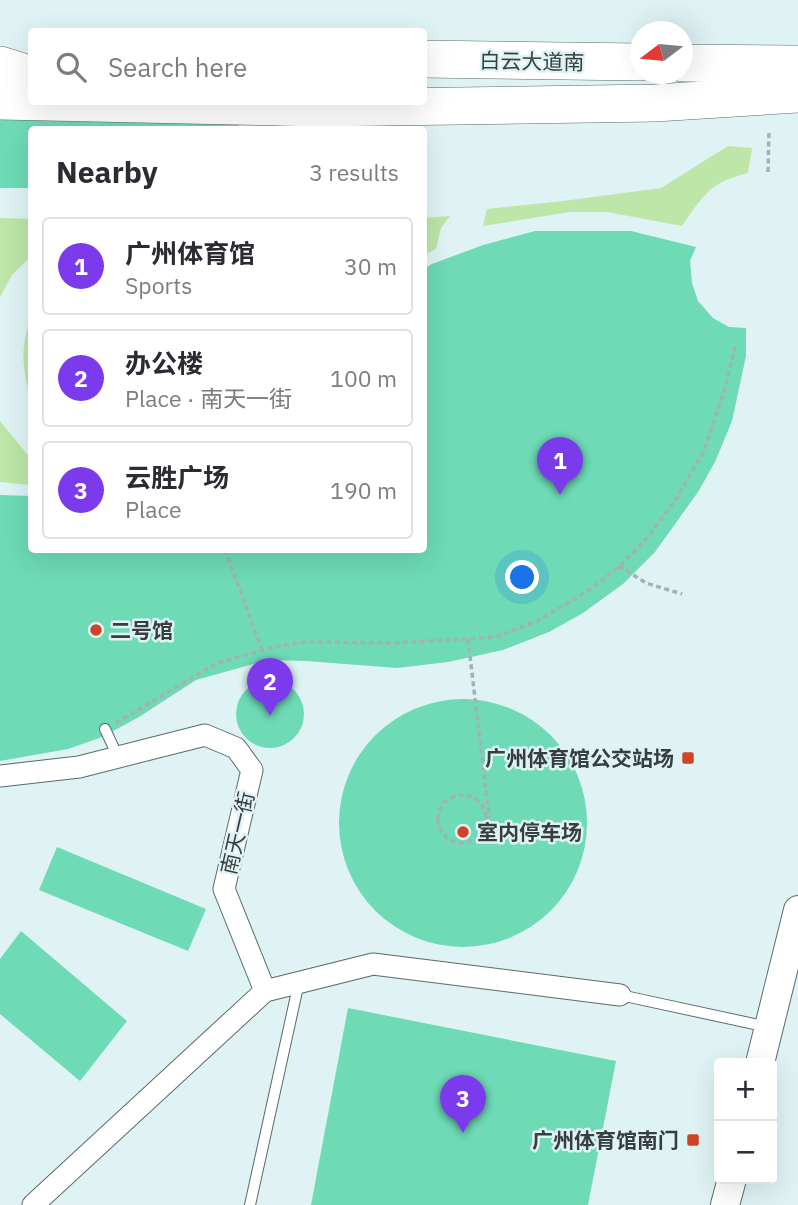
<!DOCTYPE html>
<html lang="en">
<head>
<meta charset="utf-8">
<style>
	:root { --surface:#fff; --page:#f2f2f3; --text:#2b2b33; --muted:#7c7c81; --line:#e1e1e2; --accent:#7c3aed }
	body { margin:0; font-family:"IBM Plex Sans","Noto Sans SC",sans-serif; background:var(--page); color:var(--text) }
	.controls { position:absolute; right:21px; bottom:21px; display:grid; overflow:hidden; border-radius:7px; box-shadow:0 7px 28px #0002 }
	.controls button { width:63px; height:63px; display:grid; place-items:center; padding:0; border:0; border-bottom:2px solid var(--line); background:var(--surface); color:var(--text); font:35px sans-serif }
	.compass { position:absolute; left:630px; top:21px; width:63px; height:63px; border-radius:50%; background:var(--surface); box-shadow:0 7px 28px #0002; rotate:254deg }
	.you { position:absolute; left:523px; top:578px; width:24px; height:24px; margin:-18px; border:5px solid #fff; border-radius:50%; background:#1a73e8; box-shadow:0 0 0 10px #1a73e833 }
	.badge { display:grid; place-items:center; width:46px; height:46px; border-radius:50%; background:var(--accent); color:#fff; font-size:23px; font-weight:700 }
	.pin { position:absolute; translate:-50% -58px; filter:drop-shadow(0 2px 4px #0008) }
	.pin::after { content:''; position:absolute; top:37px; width:24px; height:21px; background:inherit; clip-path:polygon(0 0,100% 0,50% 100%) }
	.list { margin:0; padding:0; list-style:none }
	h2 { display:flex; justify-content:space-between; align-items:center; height:91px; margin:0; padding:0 28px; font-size:30px }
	h2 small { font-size:23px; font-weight:400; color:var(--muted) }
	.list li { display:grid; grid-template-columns:46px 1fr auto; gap:21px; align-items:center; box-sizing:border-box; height:98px; margin:0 14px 14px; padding:0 14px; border:2px solid var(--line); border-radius:7px }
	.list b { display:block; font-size:26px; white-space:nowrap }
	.list p { margin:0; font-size:23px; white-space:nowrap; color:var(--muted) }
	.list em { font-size:23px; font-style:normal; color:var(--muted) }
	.icon { flex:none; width:38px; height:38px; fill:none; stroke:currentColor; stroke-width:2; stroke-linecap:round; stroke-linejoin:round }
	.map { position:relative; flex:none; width:798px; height:1205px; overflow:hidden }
	.search { position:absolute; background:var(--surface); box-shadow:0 7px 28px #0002; left:28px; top:28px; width:399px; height:77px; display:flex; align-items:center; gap:18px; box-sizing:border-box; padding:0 24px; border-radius:7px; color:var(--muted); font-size:26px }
	.panel { position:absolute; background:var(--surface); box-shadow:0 7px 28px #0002; left:28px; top:126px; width:399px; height:427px; border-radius:7px }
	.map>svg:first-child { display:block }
	.green { fill:#bde6a8 }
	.building { fill:#6edab6 }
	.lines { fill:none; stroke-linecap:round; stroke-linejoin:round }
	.lane-casing { stroke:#596a6c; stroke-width:12 }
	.street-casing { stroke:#596a6c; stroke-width:23 }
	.secondary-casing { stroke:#596a6c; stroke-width:30 }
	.highway-casing { stroke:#596a6c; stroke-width:38 }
	.path { stroke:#a2b2b3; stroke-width:3.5; stroke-dasharray:5 3.5; stroke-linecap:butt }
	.lane { stroke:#fff; stroke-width:10 }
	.street { stroke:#fff; stroke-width:21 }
	.secondary { stroke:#fff; stroke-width:28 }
	.highway { stroke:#fff; stroke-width:37 }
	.poi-dot { fill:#cf4428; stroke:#dff3f5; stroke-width:2.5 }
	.labels { text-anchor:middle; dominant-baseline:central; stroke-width:5; stroke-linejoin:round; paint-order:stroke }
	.street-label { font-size:21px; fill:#373e3f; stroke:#dff3f5 }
	.poi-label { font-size:21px; font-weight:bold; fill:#373e3f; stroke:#dff3f5; text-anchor:start }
</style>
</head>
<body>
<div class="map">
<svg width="798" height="1205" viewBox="0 0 798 1205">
	<rect width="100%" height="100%" fill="#dff3f5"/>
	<path class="green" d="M728,146L752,148L748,173C710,182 703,196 682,226L607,212H570L483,226L487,209L563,201L661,188Z
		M450,216L441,228L436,249L424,255V218Z
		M0,218L32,219L31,256L12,275L0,297Z
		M31,317V400C22,368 20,348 31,317Z
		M0,421L31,459V485L0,482Z"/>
	<path class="building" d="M239,113V130H32V188H0V114Z
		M535,231H631L696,247L690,261L692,283L698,301L713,318L729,327L746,328V356L732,421L715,462L698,492L655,552L623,584L583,613L549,632L503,650L448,662L397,668L306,661L268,660L196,680L139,717L102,737L68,749L0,761V495L32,496V550H424V269L432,264L483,245Z
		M236 714a34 34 0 1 1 68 0a34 34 0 1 1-68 0Z
		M339 823a124 124 0 1 1 248 0a124 124 0 1 1-248 0Z
		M57,847L206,909L188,951L39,890Z
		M21,931L127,1021L80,1081L0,1014V959Z
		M348,1008L616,1061L588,1205H311Z"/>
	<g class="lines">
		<g class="lane-casing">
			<path id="lane" d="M105,729L118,757
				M620,995L768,1027
				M250,1205L299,982"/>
		</g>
		<g class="street-casing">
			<path id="street" d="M0,776L79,767L205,735L236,748L252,770L224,889L265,991
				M33,1205L265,991L373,964L620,995"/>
		</g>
		<g class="secondary-casing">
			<path id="secondary" d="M760,1063L798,910
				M725,1205L732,1179"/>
		</g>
		<g class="highway-casing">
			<path id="highway" d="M424,59L640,62
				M682,63L798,64
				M0,65L32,75
				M0,101L319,108L655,103L798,94"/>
		</g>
		<path class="path" d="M768,172L769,130
			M225,550L262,650
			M619,566L646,583L682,594
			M468,639L489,816L486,821
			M116,723L217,663L274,647L306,642L396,643L496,637L539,620L591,589L622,564L648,537L676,499L704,451L725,389L736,343
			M438 819a24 24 0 1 1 48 0a24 24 0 1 1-48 0Z"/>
		<use href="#lane" class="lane"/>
		<use href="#street" class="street"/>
		<use href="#secondary" class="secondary"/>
		<use href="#highway" class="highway"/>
	</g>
	<g class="poi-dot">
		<circle cx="96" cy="630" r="7"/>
		<rect x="681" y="751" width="14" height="14" rx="3.5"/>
		<circle cx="463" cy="832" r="7"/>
		<rect x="686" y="1133" width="14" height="14" rx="3.5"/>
	</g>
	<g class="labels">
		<g class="street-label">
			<text transform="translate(532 61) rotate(1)">白云大道南</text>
			<text transform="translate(237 833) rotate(-77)">南天一街</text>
		</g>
		<g class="poi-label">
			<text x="110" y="630">二号馆</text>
			<text x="674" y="758" text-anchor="end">广州体育馆公交站场</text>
			<text x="477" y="832">室内停车场</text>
			<text x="679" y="1140" text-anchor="end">广州体育馆南门</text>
		</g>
	</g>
</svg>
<div class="controls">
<button>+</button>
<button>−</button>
</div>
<svg class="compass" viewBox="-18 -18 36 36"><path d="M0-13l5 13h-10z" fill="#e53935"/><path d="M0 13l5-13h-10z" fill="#7c7c81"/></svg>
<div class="you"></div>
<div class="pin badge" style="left:560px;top:495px">1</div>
<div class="pin badge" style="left:270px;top:716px">2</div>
<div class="pin badge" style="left:463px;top:1133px">3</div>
<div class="search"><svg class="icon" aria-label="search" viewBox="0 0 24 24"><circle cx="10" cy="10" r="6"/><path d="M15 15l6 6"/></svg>Search here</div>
<section class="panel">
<h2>Nearby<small>3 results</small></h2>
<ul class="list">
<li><span class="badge">1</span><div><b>广州体育馆</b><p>Sports</p></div><em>30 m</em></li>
<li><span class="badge">2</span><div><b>办公楼</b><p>Place · 南天一街</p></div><em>100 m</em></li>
<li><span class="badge">3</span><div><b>云胜广场</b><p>Place</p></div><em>190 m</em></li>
</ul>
</section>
</div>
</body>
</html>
